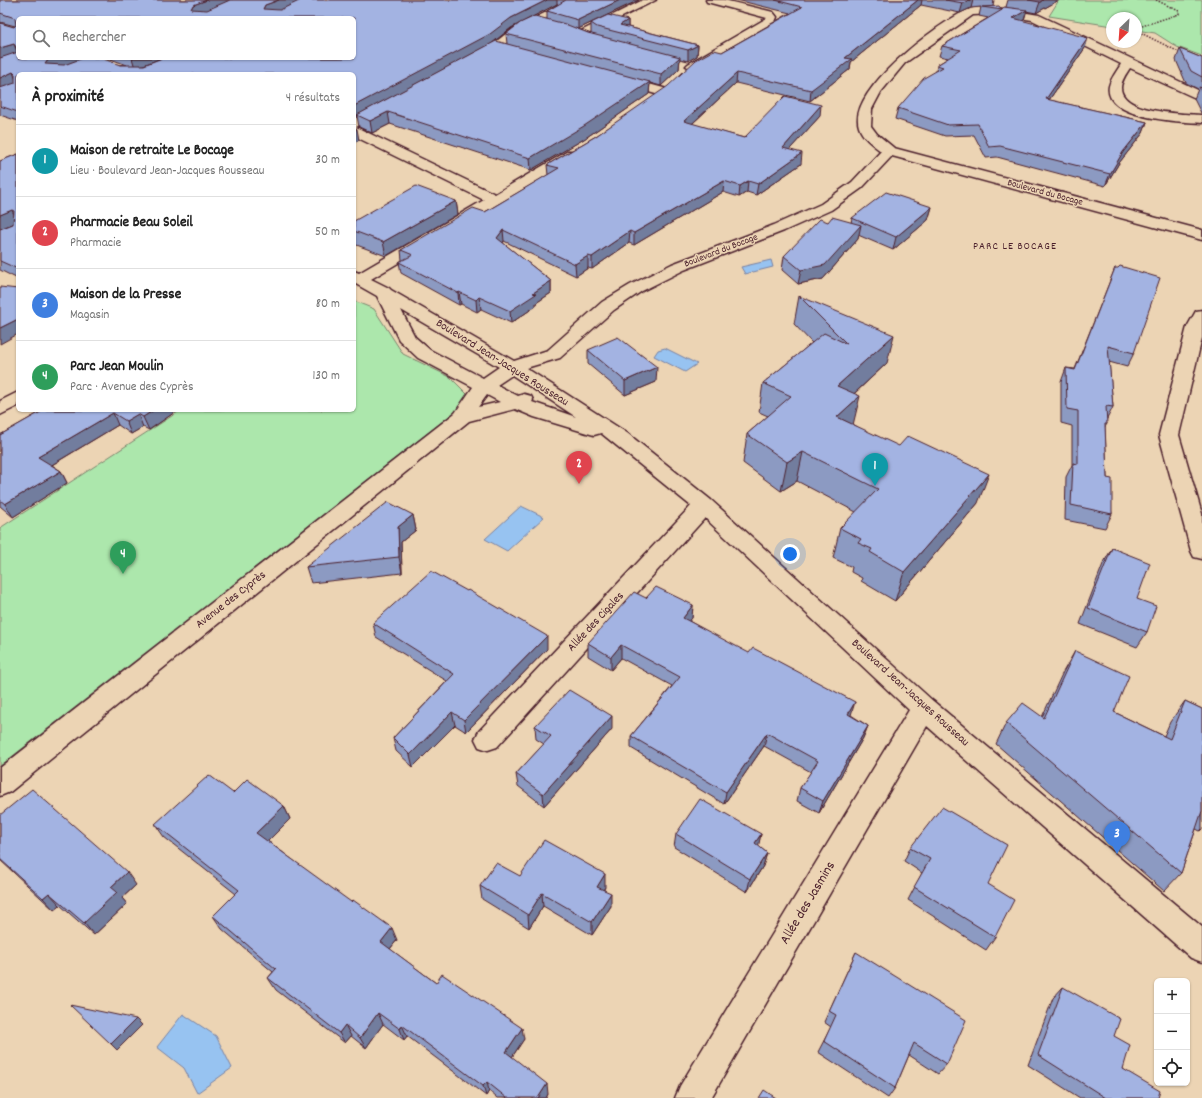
<!DOCTYPE html>
<html lang="fr">
<head>
<meta charset="utf-8">
<style>
	:root { --surface:#fff; --page:#f6f6f6; --text:#222; --muted:#767676; --line:#e0e0e0; --accent:#d93025 }
	body { margin:0; font-family:Dekko,sans-serif; background:var(--page); color:var(--text) }
	.controls { position:absolute; right:12px; bottom:12px; display:grid; overflow:hidden; border-radius:6px; box-shadow:0 1px 3px #0004 }
	.controls button { width:36px; height:36px; display:grid; place-items:center; padding:0; border:0; border-bottom:1px solid var(--line); background:var(--surface); color:var(--text); font:20px sans-serif }
	.compass { position:absolute; left:1106px; top:12px; width:36px; height:36px; border-radius:50%; background:var(--surface); box-shadow:0 1px 3px #0004; rotate:205deg }
	.you { position:absolute; left:790px; top:554px; width:14px; height:14px; margin:-10px; border:3px solid #fff; border-radius:50%; background:#1a73e8; box-shadow:0 0 0 6px #1a73e833 }
	.badge { display:grid; place-items:center; width:26px; height:26px; border-radius:50%; background:var(--accent); color:#fff; font-size:13px; font-weight:700 }
	.pin { position:absolute; translate:-50% -33px; filter:drop-shadow(0 1px 2px #0008) }
	.pin::after { content:''; position:absolute; top:21px; width:14px; height:12px; background:inherit; clip-path:polygon(0 0,100% 0,50% 100%) }
	.list { margin:0; padding:0; list-style:none }
	h2 { display:flex; justify-content:space-between; align-items:center; height:52px; margin:0; padding:0 16px; font-size:17px }
	h2 small { font-size:13px; font-weight:400; color:var(--muted) }
	.list li { display:grid; grid-template-columns:26px 1fr auto; gap:12px; align-items:center; box-sizing:border-box; height:72px; padding:0 16px; border-top:1px solid var(--line) }
	.list b { display:block; font-size:15px; white-space:nowrap }
	.list p { margin:0; font-size:13px; white-space:nowrap; color:var(--muted) }
	.list em { font-size:13px; font-style:normal; color:var(--muted) }
	.icon { flex:none; width:22px; height:22px; fill:none; stroke:currentColor; stroke-width:2; stroke-linecap:round; stroke-linejoin:round }
	.map { position:relative; flex:none; width:1202px; height:1098px; overflow:hidden }
	.search { position:absolute; background:var(--surface); box-shadow:0 1px 3px #0004; left:16px; top:16px; width:340px; height:44px; display:flex; align-items:center; gap:10px; box-sizing:border-box; padding:0 14px; border-radius:6px; color:var(--muted); font-size:15px }
	.panel { position:absolute; background:var(--surface); box-shadow:0 1px 3px #0004; left:16px; top:72px; width:340px; height:340px; border-radius:6px }
	.map>svg:first-child { display:block }
	.green { fill:#ace7ac; stroke:#7b836c }
	.water { fill:#97c3f1; stroke:#7881a2 }
	.lines { fill:none; stroke-linecap:round; stroke-linejoin:round }
	.minor-casing { stroke:#4a1f2b; stroke-width:3 }
	.path { stroke:#4a1f2b; stroke-width:1.5; stroke-dasharray:1.5 1.5; stroke-linecap:butt }
	.minor { fill:#ecd4b4; fill-rule:evenodd }
	.wall { fill:#8c9ac2; stroke:#4a1f2b; fill-rule:evenodd }
	.shaded-wall { fill:#727d9e; stroke:#4a1f2b }
	.building { fill:#a3b3e2; stroke:#4a1f2b }
	.labels { text-anchor:middle; dominant-baseline:central; stroke-width:3; stroke-linejoin:round; paint-order:stroke }
	.far-street-label { font-size:10px; fill:#4a1f2b; stroke:#ecd4b4 }
	.far-neighbourhood-label { font-size:11px; letter-spacing:1px; fill:#4a1f2b; stroke:#ecd4b4 }
	.street-label { font-size:12px; fill:#4a1f2b; stroke:#ecd4b4 }
	.near-street-label { font-size:14px; fill:#4a1f2b; stroke:#ecd4b4 }
</style>
</head>
<body>
<div class="map">
<svg width="1202" height="1098" viewBox="0 0 1202 1098">
	<rect width="100%" height="100%" fill="#ecd4b4"/>
	<filter id="ink" filterUnits="userSpaceOnUse"><feTurbulence type="fractalNoise" baseFrequency=".025" numOctaves="2"/><feDisplacementMap in="SourceGraphic" scale="8" xChannelSelector="R" yChannelSelector="G"/><feConvolveMatrix kernelMatrix="1 2 1 2 8 2 1 2 1" color-interpolation-filters="sRGB"/></filter>
	<g filter="url(#ink)">
		<path class="green" d="M1059,0H1202V56L1177,47L1155,33L1136,30V18H1112V26L1049,16Z
			M354,301L374,309L403,354L450,377L468,395L456,411L0,766V528L181,410H354Z"/>
		<path class="water" d="M771,260L773,267L745,274L741,267Z
			M665,348L697,364L685,372L654,356L658,350Z
			M521,506L544,517L507,551L485,539Z
			M183,1014L216,1036L232,1068L197,1093L184,1068L157,1047Z"/>
		<g class="lines">
			<g class="minor-casing">
				<path id="minor" d="M643,0H656L584,36H576L575,34Z
					M706,0H724L773,12L777,17L775,22L692,69L686,66L688,64L767,18L707,2Z
					M561,5L565,6L566,8L565,10C550,18 534,24 521,33C505,42 494,56 476,60L470,57L492,45L512,29Z
					M997,8L1039,15L1202,92V101L1130,68C1126,74 1121,81 1121,88C1122,113 1184,114 1202,115V123C1181,122 1103,119 1109,86C1111,78 1117,71 1121,64L1032,20L997,14L973,15L905,63L881,92L872,109L871,126L877,134L894,148L1202,230V240L892,156L862,188L831,210L784,231L684,270L642,291L614,310L560,358L526,368L627,433L711,500L933,701L1202,927V962L1191,958L927,726L711,1098H675L680,1086L909,710L705,518L497,747L488,750L479,747L475,739L479,731L691,506L601,433L594,435L587,433L534,417L515,409L469,421L10,792L0,796V768L455,413L473,387L418,358L399,340L377,296L354,283V271L359,273L484,200L354,136V119L381,104H389L391,107L389,110L356,127L495,194L568,151H578L580,154L578,157L371,279L389,288L391,290L514,361L548,350L602,302L630,285L672,264L774,225L821,204L852,182L881,151C873,145 862,137 859,127C847,91 938,23 967,10C975,6 988,8 997,8ZM401,310L499,367L483,378L430,350L415,337ZM512,375L576,417L532,402L533,400L531,396L524,394L518,396L497,385ZM487,395L500,402L478,407Z
					M620,76L667,89L669,92L663,96L616,83L614,80L616,77Z
					M1202,310V338L1179,435L1202,514V559L1194,557L1191,551L1159,435L1187,327L1196,311Z
					M18,392V406L0,415V401Z"/>
			</g>
			<path class="path" d="M1156,0L1179,11V14L1139,27V32L1181,53"/>
			<use href="#minor" class="minor"/>
		</g>
		<path class="wall" d="M0,0H639L578,29L591,34V23L628,20V27L698,45L697,56L688,61L680,59L679,69L661,86L650,83L649,94L584,139L531,170L390,124L372,133L359,127L357,116L354,117V74H18V121L0,115V23L14,27L15,26L0,22ZM557,4H558L547,11V19L526,20ZM18,18L354,58H108L127,65L18,58ZM519,24L506,34L507,44L449,67L491,44L511,28Z
			M737,0H994L993,6L1002,10L1006,7L1008,0H1059L1036,13L1026,11L1024,20L1023,21L1085,48L1049,100L1147,122L1143,133L1119,163L1105,186L997,157L986,158L974,135L945,136L895,119L898,108L936,71L937,65L948,58L939,56L942,46L988,18L979,16L981,7L971,8L960,13L921,5L851,62L850,69L810,101L736,83L692,124L744,138L820,116L789,150L801,164L756,195L747,192L739,197L723,192L634,245L629,243L592,269L588,268L576,276L504,241L503,243L551,281V293L536,303V306L511,323L481,309L477,312L461,304L459,305L401,273L399,262L402,260L401,250L485,212L548,175L547,165L596,136L722,52L790,13Z
			M1180,49L1202,58V114L1201,113L1194,99L1198,89L1186,83L1176,60Z
			M18,154V279L0,270V161Z
			M456,201L458,214L386,256L354,244V221Z
			M932,207L928,220L893,250L858,235V239L823,279L798,284L782,270L784,256L828,222L851,223L852,218Z
			M1115,268L1134,353L1127,367L1109,362L1113,407L1106,421L1107,424L1105,427L1107,478L1112,514L1105,528L1065,520L1066,477L1072,465V426L1061,423V382L1066,368L1075,369Z
			M799,296L887,363L854,394L853,424L978,503L895,601L861,581L862,578L851,572L852,567L833,558L840,528L856,512L797,481L781,491L743,463L747,434L768,416L759,412L763,383L812,343L794,324Z
			M588,350L656,382L625,395L588,364Z
			M44,410H178L149,430L143,427L131,434L118,425L52,465L61,471L67,483L13,517L0,506V435Z
			M413,515L416,530L401,542L402,573L311,583L306,567Z
			M1112,548L1137,599L1147,632L1137,647L1080,624L1103,564Z
			M646,598L693,605L692,618L689,621L851,715L868,726L863,738L819,813L797,801L800,788L811,772L764,746L724,804L631,748V736L672,686L621,658L611,670L588,656V643Z
			M373,623L547,649L466,732L455,725L413,767L396,751L393,738L447,681L376,637Z
			M1075,651L1114,712L1164,736L1170,722L1185,701L1202,709V829L1200,831L1196,829L1181,873L1164,891L996,744L1006,723L1042,717L1063,672Z
			M535,726L612,729L544,806L518,786L516,774L544,744L536,739Z
			M233,793L284,806L290,819L268,841L397,940L390,949L436,983L524,1039L512,1057L548,1094L546,1098H497L489,1091L486,1096L407,1036L404,1040L383,1024L366,1048L351,1036L345,1043L276,990L268,978L273,972L222,929L213,916L236,894L164,837L155,824Z
			M0,815L136,885L122,898L127,904L94,935L60,905L54,910L0,860Z
			M676,834H761L758,846L767,853L763,866L747,892L674,847Z
			M910,848L988,884L995,937L986,950L908,900L922,873L904,861Z
			M480,886L605,887L604,889L611,906L592,935L543,906L529,928L482,899Z
			M856,952L947,1064L938,1074L909,1055L895,1088L888,1098L818,1052L831,1027L824,1022Z
			M1063,987L1114,1036L1123,1069L1158,1098H1080L1028,1065L1053,998Z"/>
		<path class="shaded-wall" d="M207,0H233L194,18L191,9L193,5Z
			M279,0H303L265,18L263,9L265,5Z
			M547,0H557V4L511,28L491,44L354,117V106L511,18Z
			M620,0H639L578,29V20Z
			M918,0H922L921,5L851,62L850,69L810,101L811,90L845,58Z
			M970,0H973L971,8L960,13L963,3Z
			M1043,0H1059L1036,13L1040,2Z
			M1027,10L1024,20L1010,28L1013,18Z
			M628,20V31L620,25Z
			M1088,38L1085,48L1042,110L1046,99Z
			M14,44L18,54L0,60V48Z
			M698,45L697,56L688,61V50Z
			M680,57L679,69L661,86V74Z
			M52,58H84L48,74L45,64L48,60Z
			M132,58H162L135,68Z
			M13,72L17,83L0,90V78Z
			M737,73L736,83L683,132L684,121Z
			M650,82L649,94L584,139L531,170L530,158Z
			M821,105L820,116L781,159L783,148Z
			M388,112L390,124L372,133L370,121Z
			M1147,122L1143,133L1119,163L1105,186L1110,174L1123,152Z
			M357,129L359,140L354,143V131Z
			M802,153L801,164L756,195L758,184Z
			M724,181L723,192L634,245V233Z
			M748,181L747,192L739,197L740,186Z
			M456,201L458,214L386,256L383,242Z
			M932,207L928,220L893,250L896,237Z
			M12,210L17,222L0,229V215Z
			M861,225L858,239L823,279L798,284L801,270Z
			M503,230L504,241L498,250L497,238Z
			M630,231L629,243L592,269V257Z
			M588,256V268L576,276L575,264Z
			M551,281V293L536,303V306L511,323L510,311L533,293Z
			M459,292L461,304L459,305L458,293Z
			M479,297L481,309L477,312L476,300Z
			M18,319V334L0,344V328Z
			M894,335L887,363L831,415L837,386Z
			M657,367L656,382L625,395V381Z
			M860,396L853,425L837,417Z
			M154,410H178L149,430L143,417Z
			M113,413L118,425L45,469L38,457Z
			M138,414L143,427L131,434L126,421Z
			M803,452L797,481L781,491L787,462Z
			M61,471L67,483L13,517L5,504Z
			M989,474L978,503L895,601L904,572Z
			M413,515L416,530L401,542L402,573L399,557L398,527Z
			M693,605L692,618L681,631L683,618Z
			M547,636V649L466,732L464,720Z
			M621,645V658L611,670V657Z
			M855,702L851,715L844,726L848,714Z
			M452,712L455,725L413,767L410,755Z
			M612,716V729L544,806L543,794Z
			M868,726L863,738L819,813L823,801Z
			M767,733L764,746L724,804L726,792Z
			M284,806L290,819L263,846L256,833Z
			M761,834L758,848L755,843Z
			M767,853L763,866L747,892L750,879Z
			M127,872L136,885L122,898L127,904L94,935L84,923L111,887Z
			M605,874V887L597,900V887Z
			M49,893L60,905L54,910L43,898Z
			M542,893L543,906L529,928L528,915Z
			M611,893V906L592,935V922Z
			M392,928L397,940L386,954L381,942Z
			M378,1013L383,1024L366,1048L360,1038Z
			M136,1019L142,1025L117,1050L111,1044Z
			M345,1025L351,1036L345,1043L339,1033Z
			M402,1025L407,1036L404,1040L400,1029Z
			M522,1028L524,1039L508,1063L506,1052Z
			M487,1082L489,1091L486,1096L483,1086Z
			M547,1084L548,1094L546,1098H538Z"/>
		<path class="building" d="M0,0H207L193,5L191,9L207,10L230,0H279L265,5L263,9L280,10L301,0H547L511,18L490,34L354,106V74H18V112L0,106V88L15,83V74L13,72L0,78V58L18,52V58H52L48,60L45,64L64,65L83,58H101L120,65H144L162,58H354V18H18V47H16L14,44L0,48V23L14,27L16,25L15,18L0,13Z
			M566,0H620L578,20L547,11Z
			M775,0H918L845,58L852,59L811,90L737,73L684,121L744,138L785,96L821,105L783,148L802,153L758,184L748,181L740,186L724,181L634,233L630,231L592,257L588,256L575,264L503,230L497,238L551,281L533,293L536,294L510,311L479,297L476,300L459,292L458,293L399,262L413,255L401,250L473,208L485,212L559,168L547,165L596,136L668,86L696,60L714,50L722,52L802,7Z
			M945,0H970L963,3Z
			M1028,0H1043L1040,2Z
			M999,6L1002,10L1004,7L1027,10L1013,18L1088,38L1046,99L1147,122L1123,152L1110,174L1000,146L989,147L978,124L948,125L898,108L924,78L943,67L937,65L961,50L942,46L1002,10L982,7Z
			M608,15L628,20L620,25L698,45L688,50L597,27L591,23Z
			M535,16L565,24L588,33L680,57L661,74L506,34L520,23Z
			M496,41L650,82L584,126L530,158L388,112L370,121L357,115Z
			M1180,49L1202,58V77L1191,71Z
			M1199,87L1202,88V93Z
			M354,127L357,129L354,131Z
			M18,154V269L0,261V229L13,224L14,211L12,210L0,215V161Z
			M416,186L456,201L383,242L354,231V221Z
			M886,192L932,207L896,237L852,218Z
			M832,217L861,225L825,265L801,270L784,256L820,219L828,222Z
			M1120,266L1160,278L1134,353L1108,346L1113,407L1106,406L1107,424H1105L1107,478L1112,479V514L1071,505L1073,463L1078,464V411L1067,409L1066,368L1075,370L1115,268H1118Z
			M0,287L18,289V319L0,328Z
			M799,296L894,335L837,386L860,396L837,417L899,446L908,436L989,474L904,572L870,552L872,549L858,543L861,539L840,528L878,489L803,452L787,462L747,434L791,396L763,383L824,333L847,344Z
			M618,337L657,367L625,381L588,350Z
			M44,410H154L143,417L138,414L126,421L113,413L38,457L61,471L5,504L0,500V435Z
			M388,502L413,515L398,527L399,557L306,567Z
			M1112,548L1150,563L1137,599L1156,606L1147,632L1088,608Z
			M431,571L467,591L468,590L547,636L464,720L452,712L410,755L393,738L454,674L373,623Z
			M656,587L693,605L683,618L749,653L753,648L855,702L848,714L868,726L823,801L800,788L818,761L767,733L726,792L631,736L680,677L621,645L611,657L588,643L634,592L646,598Z
			M1075,651L1129,676L1114,712L1170,739L1185,701L1202,709V811L1181,873L1006,723L1023,703L1044,718Z
			M569,690L612,716L543,794L516,774L551,736L535,726Z
			M209,775L233,793L247,779L284,806L256,833L351,902L353,900L392,928L381,942L436,983L442,974L522,1028L506,1052L547,1084L538,1098H507L487,1082L483,1086L402,1025L400,1029L378,1013L360,1038L345,1025L339,1033L268,978L276,969L213,916L239,890L155,824Z
			M32,789L127,872L111,887L117,892L84,923L49,893L43,898L0,859V815Z
			M700,799L761,834L755,843L767,853L750,879L676,834Z
			M942,807L1007,845L988,884L1014,900L995,937L914,887L930,859L910,848Z
			M544,840L605,874L597,887L611,893L592,922L542,893L528,915L480,886L496,863L520,876Z
			M856,952L966,1020L947,1064L914,1043L895,1088L824,1041L836,1015L829,1011Z
			M1063,987L1120,1019L1114,1036L1130,1045L1123,1069L1160,1091L1158,1098H1106L1038,1055Z
			M70,1005L136,1019L111,1044Z
			M764,1090L776,1098H759Z"/>
	</g>
	<g class="labels">
		<g class="far-street-label">
			<text transform="translate(1045 193) rotate(15)">Boulevard du Bocage</text>
			<text transform="translate(721 251) rotate(-21)">Boulevard du Bocage</text>
		</g>
		<g class="far-neighbourhood-label">
			<text x="1015" y="247">PARC LE BOCAGE</text>
		</g>
		<g class="street-label">
			<text transform="translate(502 363) rotate(32)">Boulevard Jean-Jacques Rousseau</text>
			<text transform="translate(231 600) rotate(-38)">Avenue des Cyprès</text>
			<text transform="translate(596 622) rotate(-47)">Allée des Cigales</text>
			<text transform="translate(910 693) rotate(42)">Boulevard Jean-Jacques Rousseau</text>
		</g>
		<g class="near-street-label">
			<text transform="translate(808 903) rotate(-59)">Allée des Jasmins</text>
		</g>
	</g>
</svg>
<div class="controls">
<button>+</button>
<button>−</button>
<button><svg class="icon" aria-label="locate" viewBox="0 0 24 24"><circle cx="12" cy="12" r="6"/><path d="M12 2v4M12 18v4M2 12h4M18 12h4"/></svg></button>
</div>
<svg class="compass" viewBox="-18 -18 36 36"><path d="M0-13l5 13h-10z" fill="#e53935"/><path d="M0 13l5-13h-10z" fill="#767676"/></svg>
<div class="you"></div>
<div class="pin badge" style="left:875px;top:486px;background:#0f9aa8">1</div>
<div class="pin badge" style="left:579px;top:484px;background:#e0444e">2</div>
<div class="pin badge" style="left:1117px;top:854px;background:#3f7fe0">3</div>
<div class="pin badge" style="left:123px;top:574px;background:#2e9e5b">4</div>
<div class="search"><svg class="icon" aria-label="search" viewBox="0 0 24 24"><circle cx="10" cy="10" r="6"/><path d="M15 15l6 6"/></svg>Rechercher</div>
<section class="panel">
<h2>À proximité<small>4 résultats</small></h2>
<ul class="list">
<li><span class="badge" style="background:#0f9aa8">1</span><div><b>Maison de retraite Le Bocage</b><p>Lieu · Boulevard Jean-Jacques Rousseau</p></div><em>30 m</em></li>
<li><span class="badge" style="background:#e0444e">2</span><div><b>Pharmacie Beau Soleil</b><p>Pharmacie</p></div><em>50 m</em></li>
<li><span class="badge" style="background:#3f7fe0">3</span><div><b>Maison de la Presse</b><p>Magasin</p></div><em>80 m</em></li>
<li><span class="badge" style="background:#2e9e5b">4</span><div><b>Parc Jean Moulin</b><p>Parc · Avenue des Cyprès</p></div><em>130 m</em></li>
</ul>
</section>
</div>
</body>
</html>
